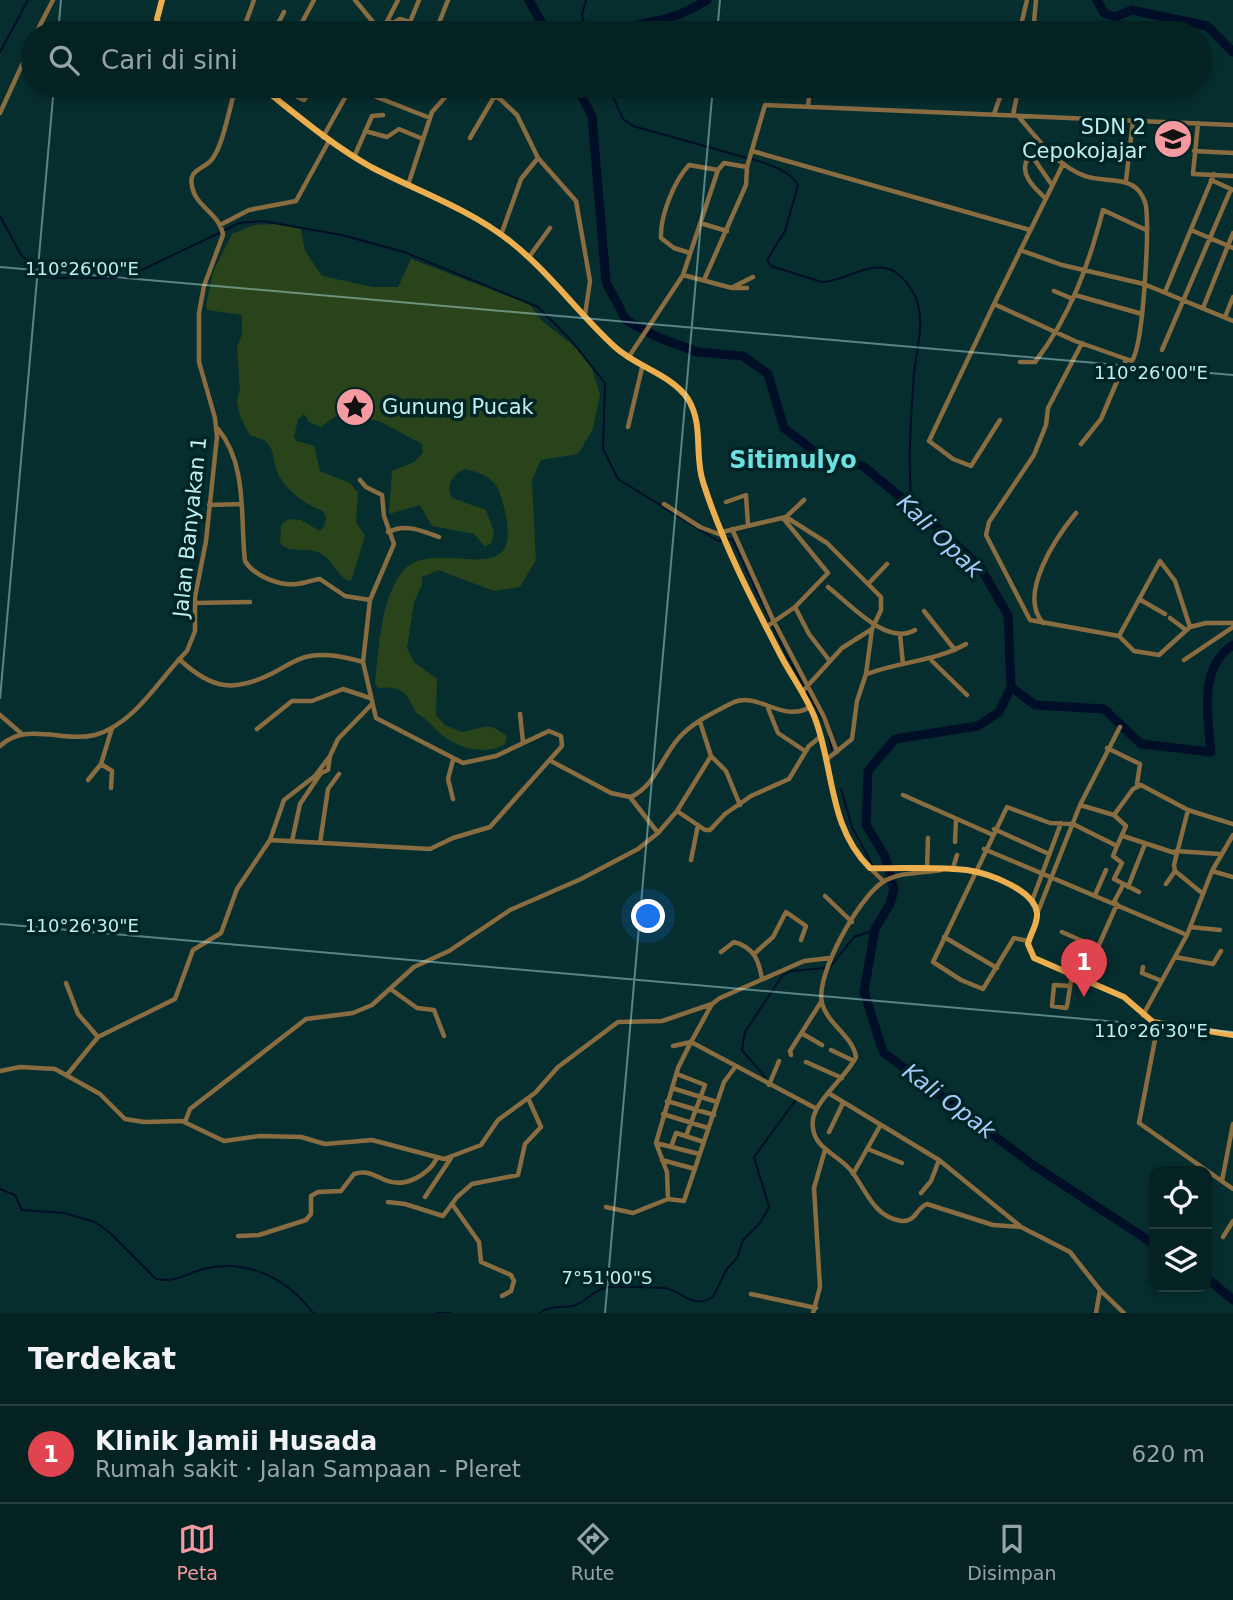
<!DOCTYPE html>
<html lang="id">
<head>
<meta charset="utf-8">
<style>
	:root { --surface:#052223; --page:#132f30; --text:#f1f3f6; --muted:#97a4a6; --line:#263f41; --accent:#f49aa0 }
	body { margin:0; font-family:"DejaVu Sans",sans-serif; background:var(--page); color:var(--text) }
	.controls { position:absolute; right:21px; bottom:21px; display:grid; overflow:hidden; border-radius:14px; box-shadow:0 4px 10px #0003 }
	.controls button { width:63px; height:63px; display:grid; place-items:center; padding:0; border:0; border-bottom:2px solid var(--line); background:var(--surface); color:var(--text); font:35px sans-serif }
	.you { position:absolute; left:649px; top:917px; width:24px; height:24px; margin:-18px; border:5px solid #fff; border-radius:50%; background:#1a73e8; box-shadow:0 0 0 10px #1a73e833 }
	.badge { display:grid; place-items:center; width:46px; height:46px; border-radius:50%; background:var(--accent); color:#fff; font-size:23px; font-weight:700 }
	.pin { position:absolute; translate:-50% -58px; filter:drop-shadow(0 2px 4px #0008) }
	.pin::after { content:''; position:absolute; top:37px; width:24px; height:21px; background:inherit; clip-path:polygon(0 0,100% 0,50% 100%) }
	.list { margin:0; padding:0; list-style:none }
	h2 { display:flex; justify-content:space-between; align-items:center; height:91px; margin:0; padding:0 28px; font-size:30px }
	h2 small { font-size:23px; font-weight:400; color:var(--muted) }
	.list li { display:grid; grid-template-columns:46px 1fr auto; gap:21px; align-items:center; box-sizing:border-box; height:98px; padding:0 28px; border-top:2px solid var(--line) }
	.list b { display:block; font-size:26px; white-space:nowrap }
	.list p { margin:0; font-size:23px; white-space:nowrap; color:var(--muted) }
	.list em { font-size:23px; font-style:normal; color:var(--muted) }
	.icon { flex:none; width:38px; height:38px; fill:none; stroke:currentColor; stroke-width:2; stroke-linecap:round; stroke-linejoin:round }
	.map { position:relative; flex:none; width:1233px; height:1313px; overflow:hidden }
	.search { position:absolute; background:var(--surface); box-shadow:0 4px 10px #0003; left:21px; right:21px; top:21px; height:77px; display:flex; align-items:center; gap:18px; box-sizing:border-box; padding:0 24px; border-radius:38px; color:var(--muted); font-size:26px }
	.sheet { height:189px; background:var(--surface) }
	nav { display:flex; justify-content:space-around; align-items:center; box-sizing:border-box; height:98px; border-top:2px solid var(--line); background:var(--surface); font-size:19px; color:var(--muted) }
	nav a { display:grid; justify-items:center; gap:4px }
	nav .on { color:var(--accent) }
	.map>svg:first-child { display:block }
	.green { fill:#29441b }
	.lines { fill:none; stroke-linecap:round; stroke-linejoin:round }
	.stream { stroke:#000e27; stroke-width:2 }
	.river { stroke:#000e27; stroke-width:9 }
	.minor { stroke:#8a6c41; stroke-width:4.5 }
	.major { stroke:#edaf4d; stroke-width:6 }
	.ticks { fill:none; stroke:#bcf0f0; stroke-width:2; stroke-opacity:0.45 }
	.labels { text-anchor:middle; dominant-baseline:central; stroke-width:7; stroke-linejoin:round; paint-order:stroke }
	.poi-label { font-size:21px; fill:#bcf0f0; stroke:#002425; text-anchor:end }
	.street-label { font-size:21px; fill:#bcf0f0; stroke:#002425 }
	.water-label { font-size:23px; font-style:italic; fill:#a7caf9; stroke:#002425 }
	.quarter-label { font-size:24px; font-weight:bold; fill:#6de0e1; stroke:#002425 }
	.ticks-label { font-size:18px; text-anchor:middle; fill:#bcf0f0; stroke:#002425; stroke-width:7; stroke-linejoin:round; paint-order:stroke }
</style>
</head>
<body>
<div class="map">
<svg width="1233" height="1313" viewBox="0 0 1233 1313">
	<rect width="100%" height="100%" fill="#072e2f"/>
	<path class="green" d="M276,224L301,229L305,251L322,276L373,287H398L411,259L529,304L542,321L578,349L592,369L600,394L593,429L578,454L541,460L532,480L536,560L520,587L494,591L438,570L422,577V585L414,602L407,648L414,662L437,679L436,715L445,725L462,732C486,728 485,720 507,736L505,744C486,756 458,748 442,735C432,727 427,718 416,713C408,693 400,685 378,688L375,684C379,650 380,597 404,570C438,532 538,606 499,491C494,477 478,472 465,469C453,474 445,485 452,498L486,510L494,532L492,542L485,547L474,534L432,526L420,505L389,514L392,471L414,462L423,453L422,444L379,421L336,416L321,427L309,422L304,414L298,419L294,437L297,441L314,446L320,471L350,483L358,493L356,522L365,536L351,581C337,578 334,561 322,554C309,546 290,555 280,543L281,525L288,519L301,520L320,531C326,525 328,518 323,511C303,504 278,485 274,461C273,453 272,447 265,441C262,438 254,437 250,435L241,419L237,402L240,389L237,347L242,334V315L207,310L206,306L213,272L232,234L254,225Z"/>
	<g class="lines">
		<path class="stream" d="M586,0L582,15L587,33
			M0,52L28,0
			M608,86L623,119L633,126L747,158
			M752,159C768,164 792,171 798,186L785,231L767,260L771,266L822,282C845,282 868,259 894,271C904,277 916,294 918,305C924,327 916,352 914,374C911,415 908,457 911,497L939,529
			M0,216L21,255L48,277L59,278H125L219,233
			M225,230L239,223L263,221L342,235L404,252L538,307L570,339L605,383L603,449L618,479L718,541L732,539L785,652L824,722
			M829,737L832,750
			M841,789L852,827L873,866
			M830,967L854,937L875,930
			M765,1077L742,1050L745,1032L782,976L791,971L825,968
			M0,1189L15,1195L22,1210L64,1213L95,1222L109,1232L156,1279C175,1283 186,1274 203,1269C247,1258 288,1279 313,1313
			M436,1313H450
			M540,1313C551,1304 563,1309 576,1305C587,1301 594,1290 604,1288C610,1286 655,1287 664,1288C684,1291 691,1310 713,1297L727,1269L737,1258L743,1240L760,1223L769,1207L754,1157L795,1101"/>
		<path class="river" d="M529,0L547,33
			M1097,0L1104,13L1115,17L1132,10L1207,26L1233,52
			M596,33C636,23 671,24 707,0
			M576,86L592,116L606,282L626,320L655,336L697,352L743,356L768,374L784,428L814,451L863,466L939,529L980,567L1008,615L1011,687L999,712L978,726L895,739L868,771L866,825L885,856L894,890L890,904L875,929L864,991L883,1052L1033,1165L1154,1244
			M1011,687L1035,705L1104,709L1141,744L1211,752C1208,717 1198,667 1233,645
			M1207,1278L1233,1300"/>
		<path class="minor" d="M355,0L373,22L376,33
			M387,21L393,23L400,19L410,22L419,0
			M410,22L435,33
			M1021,25L1027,0
			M293,26L302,33
			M298,30L314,0
			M36,33L53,0
			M242,33L254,0
			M273,33L284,12
			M381,33L398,0
			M435,33L448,0
			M1033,33L1036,0
			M472,86L500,99L517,115L538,158L576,201L590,281L585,315
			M351,87L430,118
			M283,90L304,100L314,86
			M277,100L285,86
			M808,107L810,86
			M0,113L33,41
			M994,114L1004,86
			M1013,115L1019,86
			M1018,116C1036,137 1058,167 1085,176C1101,182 1123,177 1136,188C1141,192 1145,200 1146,206C1149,231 1144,342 1132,361L1075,341L994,304L1063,164
			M1198,123L1193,174L1233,176
			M365,131L387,137L399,129L423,139
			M323,137L351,87
			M470,138L494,97
			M752,151L1030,230
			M1194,151L1233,153
			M354,157L372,116L383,115
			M1211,180L1233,190
			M1126,181L1133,121
			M408,185L432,112L455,86
			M1046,199C1035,188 1018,174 1028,158L1034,159L1052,185
			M700,223L727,231
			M220,225L249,210L296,201L329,141
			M1191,230L1233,248
			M501,235L521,179L538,158
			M1020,250L1062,265L1144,284L1233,321
			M690,253L674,248L661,238C660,216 674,181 689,165L718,170
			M529,257L550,228
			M704,280L746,185L747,167
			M733,287L753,277
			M747,288H732L683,275L718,170L724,163L747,167L765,105L1233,125
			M1054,291L1073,299
			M1165,292L1214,174
			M1075,295L1142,314
			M994,304L929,441L953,459L971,466L1000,420
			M1203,308L1233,233
			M1225,317L1233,297
			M1082,343L1048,408L1046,425L1034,455L989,522L986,535L1030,620L1119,636
			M1162,350L1231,189
			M628,358L683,275
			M1020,362H1035C1070,317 1089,264 1103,210L1146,230
			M628,427L642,368
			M218,429C248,465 240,519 245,561C254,576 279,586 297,584C305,583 312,580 320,579L345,596L370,600
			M1081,444L1101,419L1126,360
			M360,480L366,487L382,495L384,516L394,544L370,600L363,662
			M726,502L746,495L748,525
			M664,504L700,527L724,536
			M209,505L241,504
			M786,517L827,543L881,597V610L872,629L842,648L802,692
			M732,529L774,622L824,717L837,752
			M388,532C406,523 422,531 439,537
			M722,532L786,517L804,500
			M869,583L887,564
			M828,587C849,603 887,647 915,630
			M1139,599L1165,614
			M195,603L250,602
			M795,607L809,634L829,660
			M924,611L955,650
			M1170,618L1186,630
			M1043,623C1017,594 1057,536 1076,513
			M766,627L795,607L828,573L783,518
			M1190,627L1159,655L1134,651L1119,636L1160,561L1175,581L1190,627L1206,623H1233
			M900,634L903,664
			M1184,660L1233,627
			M932,661L967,695
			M867,674C901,661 934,662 966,644
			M768,708L778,733L805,751
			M520,714L523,742
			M0,715L22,734
			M700,722L711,756L726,771L740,805
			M257,729L292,701H312L343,689L370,698
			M0,746C27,721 63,743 95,735C135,724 159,679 187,651L195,631V597L206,541L217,437L215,418L199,362V313L204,286L223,235C220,213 195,207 192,186C188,168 205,170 213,158C224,142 230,105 236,86
			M1107,748L1140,764L1137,784
			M826,760L852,739L857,701L866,674L872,629
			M551,761L611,793L630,797C654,788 662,757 678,739C690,724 714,712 732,703C757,690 782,724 810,707
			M101,764L112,771L111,788
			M88,780L101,764L112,728
			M903,795L991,834
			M630,797L658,833
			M453,799L448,779L453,760
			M1080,805L1120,727
			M1188,810L1174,865L1175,871L1202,893
			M677,811L711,756
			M994,829L1049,854
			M1123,836L1175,853
			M270,840L284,800L315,776L330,756L338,739L371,705
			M292,841L300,804L321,773L328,770L330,756
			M955,842L956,820
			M320,843L328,789L339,774
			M1117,846L1113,856L1122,863L1114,879L1139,892
			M984,849L1187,935
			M1176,851L1220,854
			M691,860L698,825
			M870,868L883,881
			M927,868L928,838
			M953,868L957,855
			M941,870C923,873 898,872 883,882C859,897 815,975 822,1003C827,1024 853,1036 856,1057C847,1076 816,1100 813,1119C809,1149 840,1154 853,1173C866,1191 875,1218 902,1221C916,1222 916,1208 927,1204L993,1225L1021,1227L1070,1252L1100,1290L1124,1313
			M1212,871L1233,877
			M1166,884L1175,871
			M1128,887L1145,844
			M1095,895L1106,870
			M825,896L852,922
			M1032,901L1061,823
			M1114,902L1123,885
			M1037,914L1080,805L1114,815
			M1190,927L1220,930
			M1062,932L1098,948
			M944,937L997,968
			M1028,941L1014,938L983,989L961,980L933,962L1007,807L1050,823L1073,824L1117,846L1126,826L1114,815L1133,789L1141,785L1188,810L1233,824
			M721,952L734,942C754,947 759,961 762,979
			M1085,953L1094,958
			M754,954L773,937L786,912L806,926L801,940
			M1175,957L1213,964L1221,951
			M1143,967L1142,973L1162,981
			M1084,979L1117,904
			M66,983L78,1014L98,1037
			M1070,986L1054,985L1052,1006L1066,1008L1067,1006L1072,975
			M392,990L417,1008L434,1010L444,1036
			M1143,1015L1187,935L1212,871L1233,835
			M1158,1024L1139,1123L1233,1189
			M803,1034L822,1045
			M831,1050L854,1061
			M791,1055L790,1051L821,1002
			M806,1062L842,1078
			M0,1071L20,1067L55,1069L100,1094L125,1119L144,1122L182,1121L224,1141L260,1136L301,1137L325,1144L372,1140L444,1159L481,1145L498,1120L535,1093L558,1067L618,1022L662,1021L712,1004
			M677,1074L705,1085L686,1136
			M67,1075L98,1037L175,999L193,950L221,933L237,889L270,840L430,849L453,838L490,827L562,746L561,736L549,731L496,756L463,763L376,718L363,662C345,657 328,653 310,656C297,658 286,666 275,672C235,693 212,690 179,659
			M769,1085L779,1061
			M672,1088L717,1102
			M830,1094L939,1160L1020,1226
			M667,1101L714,1115
			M817,1109L691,1042L712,1004L720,998L804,961L830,958
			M663,1114L708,1128
			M185,1122L190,1109L306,1019L353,1013L372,1005L414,967L449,951L510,910L581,879L638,849L658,833L677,811L705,830H710L725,814L751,796L789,779L809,746L820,737
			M829,1132L843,1103
			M656,1143L699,1154
			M671,1147L676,1133L704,1142
			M868,1149L902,1163
			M662,1160L695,1169
			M853,1174L880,1126
			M1222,1181L1233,1124
			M921,1193L931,1181L939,1160
			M425,1197L451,1158
			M668,1199L667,1172L656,1143L678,1068L691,1042L673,1046
			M388,1202L405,1204L443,1216L457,1197L472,1184L518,1175L525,1144L541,1127L528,1098
			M452,1204L479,1242L481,1262L511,1275L514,1281L511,1291L502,1296
			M606,1207L633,1213L668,1199L684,1201L724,1082L736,1066
			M238,1236L259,1235L306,1220L311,1214V1196L318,1192L341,1191L354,1174C368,1170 373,1175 385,1180C405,1189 429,1174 437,1158
			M1223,1237L1233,1221
			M751,1294L816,1308
			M813,1313L820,1287L814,1188L825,1150
			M1096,1313L1100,1290"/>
		<path class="major" d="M160,33L157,19L162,0
			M260,86C296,114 330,144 371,167C417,191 470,209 511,242C550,273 579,314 615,347C637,367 672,375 688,399C704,425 694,455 703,482C722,542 752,600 781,656C792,677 808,698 816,721C834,771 829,828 870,868C902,869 935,866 967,870C987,873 1034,889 1037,913C1038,924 1030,934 1028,944L1034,958L1124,997L1153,1022L1233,1035"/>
	</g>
	<path class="ticks" d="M58,33L61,0M717,33L720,0M0,267L1233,375M0,699L54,86M0,924L1233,1032M605,1313L713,86"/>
	<defs>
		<g id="school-disc" transform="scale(2.0125)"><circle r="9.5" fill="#f49aa0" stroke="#002425"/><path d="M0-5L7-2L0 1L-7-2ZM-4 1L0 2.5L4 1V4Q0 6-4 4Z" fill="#111"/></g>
		<g id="sight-disc" transform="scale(2.0125)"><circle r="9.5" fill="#f49aa0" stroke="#002425"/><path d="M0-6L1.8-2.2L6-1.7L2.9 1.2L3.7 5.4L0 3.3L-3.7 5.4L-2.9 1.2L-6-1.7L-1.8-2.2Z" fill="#111"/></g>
	</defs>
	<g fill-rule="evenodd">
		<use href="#school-disc" x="1173" y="139"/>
		<use href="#sight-disc" x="355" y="407"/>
	</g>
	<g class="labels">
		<g class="poi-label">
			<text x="1146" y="127">SDN 2<tspan x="1146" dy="24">Cepokojajar</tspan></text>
			<text x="382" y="407" text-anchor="start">Gunung Pucak</text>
		</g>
		<g class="street-label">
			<text transform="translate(190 527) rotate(-84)">Jalan Banyakan 1</text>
		</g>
		<g class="water-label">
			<text transform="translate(940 536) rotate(44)">Kali Opak</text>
			<text transform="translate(949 1101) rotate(37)">Kali Opak</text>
		</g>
		<g class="quarter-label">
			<text x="793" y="460">Sitimulyo</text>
		</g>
	</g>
	<g class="ticks-label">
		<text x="82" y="275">110°26'00"E</text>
		<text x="1151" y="379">110°26'00"E</text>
		<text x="82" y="932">110°26'30"E</text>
		<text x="1151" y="1037">110°26'30"E</text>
		<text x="607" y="1284">7°51'00"S</text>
	</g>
</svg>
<div class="controls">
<button><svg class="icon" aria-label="locate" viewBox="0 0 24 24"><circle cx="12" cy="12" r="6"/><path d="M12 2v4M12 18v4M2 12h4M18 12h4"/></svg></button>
<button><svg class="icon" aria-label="layers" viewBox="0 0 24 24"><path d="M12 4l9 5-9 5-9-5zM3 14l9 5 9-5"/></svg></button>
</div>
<div class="you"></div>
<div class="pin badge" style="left:1084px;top:997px;background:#e0444e">1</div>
<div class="search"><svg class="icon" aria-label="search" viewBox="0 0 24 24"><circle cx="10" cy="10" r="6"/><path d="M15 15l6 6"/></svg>Cari di sini</div>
</div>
<section class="sheet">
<h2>Terdekat<small></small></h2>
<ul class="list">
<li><span class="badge" style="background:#e0444e">1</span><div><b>Klinik Jamii Husada</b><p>Rumah sakit · Jalan Sampaan - Pleret</p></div><em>620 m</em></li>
</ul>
</section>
<nav>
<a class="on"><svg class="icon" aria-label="map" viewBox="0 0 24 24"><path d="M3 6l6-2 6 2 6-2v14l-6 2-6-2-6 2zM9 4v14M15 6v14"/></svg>Peta</a>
<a><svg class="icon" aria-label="directions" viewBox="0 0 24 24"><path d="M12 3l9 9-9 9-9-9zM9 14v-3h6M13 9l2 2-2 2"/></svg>Rute</a>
<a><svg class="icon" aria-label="saved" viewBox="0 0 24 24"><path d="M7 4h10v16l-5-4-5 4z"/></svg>Disimpan</a>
</nav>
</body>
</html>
